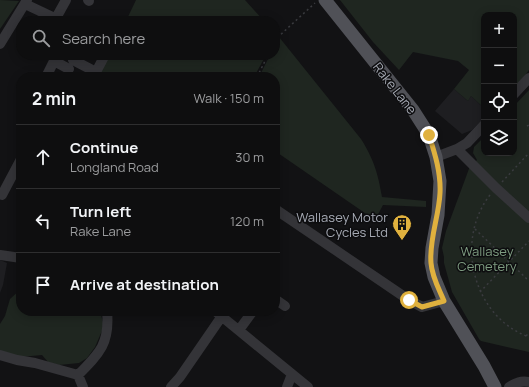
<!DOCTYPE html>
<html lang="en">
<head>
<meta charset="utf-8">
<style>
	:root { --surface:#0e0e0f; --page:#171718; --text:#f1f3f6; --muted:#9b9c9e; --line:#2e2e2f }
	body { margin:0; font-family:Manrope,sans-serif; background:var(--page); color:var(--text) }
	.controls { position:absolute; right:12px; top:12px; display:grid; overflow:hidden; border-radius:8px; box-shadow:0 2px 10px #0003 }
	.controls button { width:36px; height:36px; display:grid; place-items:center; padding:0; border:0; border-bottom:1px solid var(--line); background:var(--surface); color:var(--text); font:20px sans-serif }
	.stop { position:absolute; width:12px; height:12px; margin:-9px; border:3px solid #e0b13e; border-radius:50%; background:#fff }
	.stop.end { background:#e0b13e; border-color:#fff; box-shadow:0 1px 4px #0008 }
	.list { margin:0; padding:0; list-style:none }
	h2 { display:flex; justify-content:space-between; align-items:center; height:52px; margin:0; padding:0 16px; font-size:17px }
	h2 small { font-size:13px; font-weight:400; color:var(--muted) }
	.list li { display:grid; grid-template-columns:26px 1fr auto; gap:12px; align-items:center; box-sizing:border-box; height:64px; padding:0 16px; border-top:1px solid var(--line) }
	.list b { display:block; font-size:15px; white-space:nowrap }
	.list p { margin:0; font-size:13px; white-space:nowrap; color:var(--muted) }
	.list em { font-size:13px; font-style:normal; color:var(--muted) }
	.icon { flex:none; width:22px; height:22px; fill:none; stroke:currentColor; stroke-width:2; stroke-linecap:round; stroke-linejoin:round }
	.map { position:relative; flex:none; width:529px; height:387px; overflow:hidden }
	.search { position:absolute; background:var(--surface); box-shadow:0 2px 10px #0003; left:16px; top:16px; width:264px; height:44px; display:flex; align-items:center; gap:10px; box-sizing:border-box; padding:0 14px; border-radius:16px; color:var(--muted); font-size:15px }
	.panel { position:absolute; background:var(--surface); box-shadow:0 2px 10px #0003; left:16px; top:72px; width:264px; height:244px; border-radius:16px }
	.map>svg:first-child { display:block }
	.built { fill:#1e1e21 }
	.green { fill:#1f2620 }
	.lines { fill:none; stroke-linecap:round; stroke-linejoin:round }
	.path { stroke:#3a3b3f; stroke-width:1.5; stroke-dasharray:2 3; stroke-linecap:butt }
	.minor { stroke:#343438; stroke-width:10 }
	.major { stroke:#505157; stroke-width:13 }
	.route { stroke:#e0b13e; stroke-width:5 }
	.labels { text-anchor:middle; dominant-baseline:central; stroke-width:3; stroke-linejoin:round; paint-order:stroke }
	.street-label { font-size:13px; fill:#a5a9b3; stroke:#0d0d0f }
	.poi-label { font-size:13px; fill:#a5a9b3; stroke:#0d0d0f; text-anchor:end }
	.park-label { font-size:13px; fill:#7e9c81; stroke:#0d0d0f }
</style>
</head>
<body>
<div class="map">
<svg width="529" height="387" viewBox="0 0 529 387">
	<rect width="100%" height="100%" fill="#121214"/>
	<path class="built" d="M454,89L468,101L471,96L484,108V118L472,130L462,134L435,111Z
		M0,260L7,263L3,285L0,293Z"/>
	<path class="green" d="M0,0L19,1L0,29Z
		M136,0H245L264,21H126Z
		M340,0H529V70L514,90V15H484V108L471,96L468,101L454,89L469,70L458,61L413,52L399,70L373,42Z
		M279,37L361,139C374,160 378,173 382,197L426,201V207L383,205L375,220L275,151V77H259L270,55H275V45Z
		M108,55H266L254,77H97Z
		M529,90V352L481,341L479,339L452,292L444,263V257L442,248L446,231L470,166L477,160L473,153L474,147L484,137V153H514V106Z
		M21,289V311H100L104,326L95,347L87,358L79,363L59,365L48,362L42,355L10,358L0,352V324L5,316L10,299Z"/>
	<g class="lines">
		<path class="path" d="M275,42L278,37L315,3
			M257,77L268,55
			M527,126L529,125
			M502,182L529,153
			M490,195C454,241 473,317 529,337
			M475,229L529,281
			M480,292L529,241
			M526,336L529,333"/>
		<path class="minor" d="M88,0L89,1
			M25,4L61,21
			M56,18L66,0
			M0,44L27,0
			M73,60L96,72L93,77
			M96,72L105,55
			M46,77L54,61L69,69
			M514,94L529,78
			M457,149L496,188L529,218
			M436,157L457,149L467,143L484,125
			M2,195L21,159
			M275,209L409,300L422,307L444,301
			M0,255L21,258
			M275,299L285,306
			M215,311L308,387
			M239,330L253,311
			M0,355L17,360L35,363L78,375C100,353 110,343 107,311
			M78,375L83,387
			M171,387L180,377L222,316
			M287,387L292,374
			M509,387C516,383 521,380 529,382"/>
		<path class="major" d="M325,0L413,110L429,135L436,157L440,181L438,215L432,248L431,263L434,277L444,301L484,366L495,387"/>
	</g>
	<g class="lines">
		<path class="route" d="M409,300L422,307L444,301C439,289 432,277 431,263C429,240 439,216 440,193C441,173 435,154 429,135"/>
	</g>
	<defs>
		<g id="building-pin" transform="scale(1)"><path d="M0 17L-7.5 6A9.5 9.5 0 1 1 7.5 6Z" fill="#e0b13e" stroke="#0d0d0f"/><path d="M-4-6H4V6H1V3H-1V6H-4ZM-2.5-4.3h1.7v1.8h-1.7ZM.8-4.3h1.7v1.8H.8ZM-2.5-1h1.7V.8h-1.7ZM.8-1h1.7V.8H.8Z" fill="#111"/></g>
	</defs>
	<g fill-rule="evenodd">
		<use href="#building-pin" x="402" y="224"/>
	</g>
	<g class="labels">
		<g class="street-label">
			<text transform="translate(395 88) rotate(52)">Rake Lane</text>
		</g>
		<g class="poi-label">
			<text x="388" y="217">Wallasey Motor<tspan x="388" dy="15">Cycles Ltd</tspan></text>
		</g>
		<g class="park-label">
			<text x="487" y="251">Wallasey<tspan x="487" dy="15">Cemetery</tspan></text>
		</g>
	</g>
</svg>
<div class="controls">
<button>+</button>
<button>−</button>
<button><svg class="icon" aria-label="locate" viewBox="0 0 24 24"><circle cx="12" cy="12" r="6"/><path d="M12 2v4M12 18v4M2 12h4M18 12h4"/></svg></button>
<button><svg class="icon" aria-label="layers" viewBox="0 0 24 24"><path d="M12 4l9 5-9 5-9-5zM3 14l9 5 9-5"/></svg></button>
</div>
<div class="stop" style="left:409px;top:300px"></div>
<div class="stop end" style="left:429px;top:135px"></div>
<div class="search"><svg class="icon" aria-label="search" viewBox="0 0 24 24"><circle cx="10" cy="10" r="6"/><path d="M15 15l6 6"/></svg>Search here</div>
<section class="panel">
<h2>2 min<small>Walk · 150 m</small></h2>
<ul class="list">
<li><svg class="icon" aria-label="ahead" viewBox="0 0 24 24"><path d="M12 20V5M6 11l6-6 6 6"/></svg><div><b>Continue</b><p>Longland Road</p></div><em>30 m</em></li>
<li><svg class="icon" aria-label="left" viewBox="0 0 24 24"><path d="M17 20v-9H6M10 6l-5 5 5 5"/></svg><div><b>Turn left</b><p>Rake Lane</p></div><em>120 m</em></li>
<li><svg class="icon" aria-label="arrive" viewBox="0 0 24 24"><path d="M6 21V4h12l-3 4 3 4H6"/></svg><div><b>Arrive at destination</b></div></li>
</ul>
</section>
</div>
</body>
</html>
